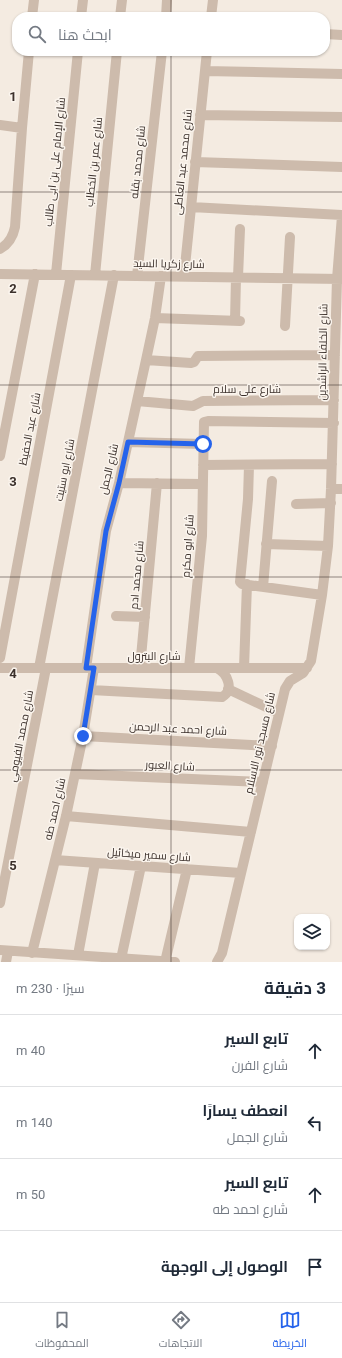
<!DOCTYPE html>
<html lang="ar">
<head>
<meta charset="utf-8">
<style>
	:root { --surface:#fff; --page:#f6f6f7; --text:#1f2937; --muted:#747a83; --line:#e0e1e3; --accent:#2563eb }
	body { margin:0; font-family:Roboto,Cairo,sans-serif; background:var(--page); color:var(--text); direction:rtl }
	.controls { position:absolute; right:12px; bottom:12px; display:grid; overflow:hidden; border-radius:8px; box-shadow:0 1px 3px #0004 }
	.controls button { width:36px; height:36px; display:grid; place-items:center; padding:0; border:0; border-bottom:1px solid var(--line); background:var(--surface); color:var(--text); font:20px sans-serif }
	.stop { position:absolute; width:12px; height:12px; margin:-9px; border:3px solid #2563eb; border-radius:50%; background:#fff }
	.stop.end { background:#2563eb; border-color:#fff; box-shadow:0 1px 4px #0008 }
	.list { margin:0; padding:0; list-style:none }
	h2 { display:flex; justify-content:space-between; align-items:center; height:52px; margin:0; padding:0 16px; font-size:17px }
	h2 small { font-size:13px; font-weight:400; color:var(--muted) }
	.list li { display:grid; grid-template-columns:26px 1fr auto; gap:12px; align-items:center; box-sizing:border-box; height:72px; padding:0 16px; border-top:1px solid var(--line) }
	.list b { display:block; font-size:15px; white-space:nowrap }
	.list p { margin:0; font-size:13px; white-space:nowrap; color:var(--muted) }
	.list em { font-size:13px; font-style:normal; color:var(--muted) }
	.icon { flex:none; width:22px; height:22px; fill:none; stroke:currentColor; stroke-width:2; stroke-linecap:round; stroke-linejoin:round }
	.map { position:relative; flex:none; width:342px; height:962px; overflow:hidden; direction:ltr }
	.search { position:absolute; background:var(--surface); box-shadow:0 1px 3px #0004; left:12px; right:12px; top:12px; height:44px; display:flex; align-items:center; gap:10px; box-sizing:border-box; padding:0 14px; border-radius:16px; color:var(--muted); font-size:15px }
	.sheet { height:340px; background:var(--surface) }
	nav { display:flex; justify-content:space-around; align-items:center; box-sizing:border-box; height:56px; border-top:1px solid var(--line); background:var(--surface); font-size:11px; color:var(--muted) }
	nav a { display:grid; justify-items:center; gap:2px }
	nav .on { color:var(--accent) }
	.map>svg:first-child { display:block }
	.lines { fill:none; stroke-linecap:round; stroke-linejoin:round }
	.street { stroke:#cdbbac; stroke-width:10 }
	.route { stroke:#2563eb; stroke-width:5 }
	.grid { fill:none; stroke:#3b302b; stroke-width:1; stroke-opacity:0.55 }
	.labels { text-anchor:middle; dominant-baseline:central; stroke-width:3; stroke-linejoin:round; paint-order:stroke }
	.street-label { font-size:11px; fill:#3b302b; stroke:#fbf5ee }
	.grid-label { font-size:13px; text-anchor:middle; font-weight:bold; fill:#3b302b; stroke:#fbf5ee; stroke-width:3; stroke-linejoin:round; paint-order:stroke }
</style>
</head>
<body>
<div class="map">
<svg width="342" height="962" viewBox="0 0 342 962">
	<rect width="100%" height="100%" fill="#f4ebe1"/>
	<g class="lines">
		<path class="street" d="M32,17L34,0
			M81,17L83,0
			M120,17L122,0
			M166,17L167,0
			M211,17L213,0
			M325,34L342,35
			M205,71L342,74
			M200,115L342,117
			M0,125L22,128
			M195,162L342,167
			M191,207L342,215
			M0,249C9,244 13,237 15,227L22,128L29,51
			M0,274L342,279
			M56,274L78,51
			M95,275L117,51
			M137,276L162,51
			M184,276L207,51
			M238,277L240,229
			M155,318L240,321
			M235,321L236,277
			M285,326L290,237
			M146,360L191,363L194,362L198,356L335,355
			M137,401L193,406L203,401L334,400
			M128,442L203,444
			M0,456L35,274
			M203,465L332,464
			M249,465L248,499L240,582L242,584L322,595
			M119,483L203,484
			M331,489H342
			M296,504L331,503
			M266,544L328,546
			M263,587L272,481
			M116,616L145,617
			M0,658L71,275
			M0,668H307
			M39,668L114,275
			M86,668L106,531L119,483L146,360L155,318L161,276
			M140,668L157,483
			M189,668L202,536L204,422L208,421L334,423
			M244,668L247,584
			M228,689L279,713
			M91,690L222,697C235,690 227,673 217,668
			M83,736L272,746
			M75,774L263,782
			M66,816L251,832
			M55,860L241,873
			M0,903L46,668
			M0,950L175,962
			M32,953L66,816L83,736L94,668
			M78,955L95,863
			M121,959L141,866
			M6,962L8,951
			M165,962L187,869
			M217,962L222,953L285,689L290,681L303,673L311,661L322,595L328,546L331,489L337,279L342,216"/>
	</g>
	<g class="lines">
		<path class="route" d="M83,736L94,668H86L106,531L119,483L128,442L203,444"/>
	</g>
	<path class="grid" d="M171,0V17M171,51V962M0,192H342M0,385H342M0,577H342M0,770H342"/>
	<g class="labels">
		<g class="street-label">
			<text transform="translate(55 162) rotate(-84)">شارع الإمام على بن ابى طالب</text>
			<text transform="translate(94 162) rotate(-84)">شارع عمر بن الخطاب</text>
			<text transform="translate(138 162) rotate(-84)">شارع محمد بقله</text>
			<text transform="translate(183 162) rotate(-84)">شارع محمد عبد العاطى</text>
			<text transform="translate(169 264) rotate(1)">شارع زكريا السيد</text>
			<text transform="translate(323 352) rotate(-89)">شارع الخلفاء الراشدين</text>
			<text x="247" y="389">شارع على سلام</text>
			<text transform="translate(30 429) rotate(-79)">شارع عبد الحفيظ</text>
			<text transform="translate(109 469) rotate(-77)">شارع الجمل</text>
			<text transform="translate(65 470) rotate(-79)">شارع ابو ستيت</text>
			<text transform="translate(188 546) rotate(-86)">شارع ابو مكرم</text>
			<text transform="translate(137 575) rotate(-85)">شارع محمد ادم</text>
			<text x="154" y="656">شارع البترول</text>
			<text transform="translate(178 729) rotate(3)">شارع احمد عبد الرحمن</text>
			<text transform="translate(21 736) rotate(-79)">شارع محمد الفيومي</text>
			<text transform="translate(260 743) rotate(-77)">شارع مسجد نور الاسلام</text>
			<text transform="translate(170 766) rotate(3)">شارع العبور</text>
			<text transform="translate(55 809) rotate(-77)">شارع احمد طه</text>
			<text transform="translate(149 855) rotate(4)">شارع سمير ميخائيل</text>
		</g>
	</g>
	<g class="grid-label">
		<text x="13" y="101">1</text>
		<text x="13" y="293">2</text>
		<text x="13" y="486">3</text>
		<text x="13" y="678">4</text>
		<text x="13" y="870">5</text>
	</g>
</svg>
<div class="controls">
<button><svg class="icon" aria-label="layers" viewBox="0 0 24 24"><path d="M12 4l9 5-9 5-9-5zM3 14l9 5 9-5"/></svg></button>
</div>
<div class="stop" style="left:203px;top:444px"></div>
<div class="stop end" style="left:83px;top:736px"></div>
<div class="search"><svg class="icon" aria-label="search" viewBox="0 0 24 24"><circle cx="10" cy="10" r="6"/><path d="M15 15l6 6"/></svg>ابحث هنا</div>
</div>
<section class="sheet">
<h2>3 دقيقة<small>سيرًا · 230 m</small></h2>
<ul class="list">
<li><svg class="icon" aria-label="ahead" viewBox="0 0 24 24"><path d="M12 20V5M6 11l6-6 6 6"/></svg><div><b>تابع السير</b><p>شارع الفرن</p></div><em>40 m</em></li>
<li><svg class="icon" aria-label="left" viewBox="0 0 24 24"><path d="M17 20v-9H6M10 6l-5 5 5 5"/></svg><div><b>انعطف يسارًا</b><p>شارع الجمل</p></div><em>140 m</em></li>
<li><svg class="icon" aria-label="ahead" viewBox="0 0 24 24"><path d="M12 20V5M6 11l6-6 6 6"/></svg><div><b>تابع السير</b><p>شارع احمد طه</p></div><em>50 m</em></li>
<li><svg class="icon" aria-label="arrive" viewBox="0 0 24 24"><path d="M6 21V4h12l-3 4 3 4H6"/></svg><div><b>الوصول إلى الوجهة</b></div></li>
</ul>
</section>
<nav>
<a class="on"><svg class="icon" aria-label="map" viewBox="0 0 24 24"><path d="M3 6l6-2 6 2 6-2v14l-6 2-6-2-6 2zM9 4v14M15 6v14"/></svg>الخريطة</a>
<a><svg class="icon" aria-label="directions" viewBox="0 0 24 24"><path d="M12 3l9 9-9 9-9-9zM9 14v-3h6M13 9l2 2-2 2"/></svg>الاتجاهات</a>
<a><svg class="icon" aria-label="saved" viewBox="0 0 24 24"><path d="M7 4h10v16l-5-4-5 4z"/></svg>المحفوظات</a>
</nav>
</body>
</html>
